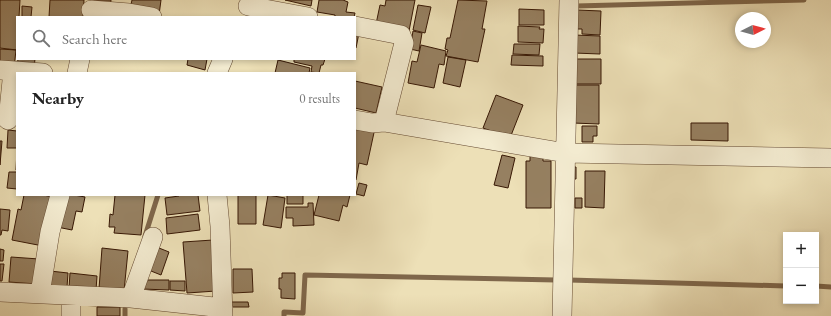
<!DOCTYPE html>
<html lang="en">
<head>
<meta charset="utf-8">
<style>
	:root { --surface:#fff; --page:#f2f2f2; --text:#222; --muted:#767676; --line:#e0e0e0 }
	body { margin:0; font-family:"EB Garamond",serif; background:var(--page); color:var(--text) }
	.controls { position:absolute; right:12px; bottom:12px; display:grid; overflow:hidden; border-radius:0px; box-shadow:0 2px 6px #0003 }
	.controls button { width:36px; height:36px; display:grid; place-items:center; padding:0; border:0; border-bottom:1px solid var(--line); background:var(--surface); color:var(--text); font:20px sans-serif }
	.compass { position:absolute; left:735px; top:12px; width:36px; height:36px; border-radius:50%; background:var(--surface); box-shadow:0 2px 6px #0003; rotate:84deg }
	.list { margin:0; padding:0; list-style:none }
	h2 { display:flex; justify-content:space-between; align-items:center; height:52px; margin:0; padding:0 16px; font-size:17px }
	h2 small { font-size:13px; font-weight:400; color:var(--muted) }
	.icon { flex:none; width:22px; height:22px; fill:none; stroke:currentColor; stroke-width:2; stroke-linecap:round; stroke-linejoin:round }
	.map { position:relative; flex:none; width:831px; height:316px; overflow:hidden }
	.search { position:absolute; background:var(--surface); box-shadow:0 2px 6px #0003; left:16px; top:16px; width:340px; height:44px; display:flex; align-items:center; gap:10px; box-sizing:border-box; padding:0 14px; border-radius:0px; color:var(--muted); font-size:15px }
	.panel { position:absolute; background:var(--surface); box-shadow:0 2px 6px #0003; left:16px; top:72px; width:340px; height:124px; border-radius:0px }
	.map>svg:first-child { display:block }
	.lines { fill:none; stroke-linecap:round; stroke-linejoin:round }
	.stream { stroke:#7f674b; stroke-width:5 }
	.building { fill:#968061; stroke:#371704 }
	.minor-casing { stroke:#644931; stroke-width:20 }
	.minor { stroke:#f3ebd0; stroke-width:19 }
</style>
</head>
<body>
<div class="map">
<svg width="831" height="316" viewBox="0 0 831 316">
	<rect width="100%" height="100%" fill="#ede0b7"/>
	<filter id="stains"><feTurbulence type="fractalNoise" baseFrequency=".005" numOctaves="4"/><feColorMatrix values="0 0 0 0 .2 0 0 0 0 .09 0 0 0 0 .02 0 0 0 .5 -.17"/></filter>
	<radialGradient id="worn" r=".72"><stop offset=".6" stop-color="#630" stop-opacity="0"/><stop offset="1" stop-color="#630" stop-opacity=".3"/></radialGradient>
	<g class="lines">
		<path class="stream" d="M576,6L804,0
			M145,236L158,195
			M569,280L786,286
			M816,286L831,287
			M125,309V316
			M284,316V312L303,313L305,275L556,280V276"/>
	</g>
	<path class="building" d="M0,0H20L19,17H17V50L0,48Z
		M50,0H84L83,17H49Z
		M94,0H111L110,9L93,7Z
		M132,0H161L159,15L130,9Z
		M285,0H312L311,6Z
		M319,0H343L348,2L346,12L355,13L354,17H335V15L317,12Z
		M386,0H415L409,31L376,24L380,5L385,6Z
		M458,0L487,1L482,29H485L478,62L446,56L448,50L445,49L447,38H450Z
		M418,5L431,7L425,33L413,30Z
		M22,6L32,7L31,17H22Z
		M519,9L544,10V25H519Z
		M577,10L601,11L600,35L582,34V29H576Z
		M518,26L540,27L539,29H544L543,43L518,42Z
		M413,31L422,33L419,51L410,49Z
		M355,32L359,33L356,48H355Z
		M574,35L600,36V54L574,53Z
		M514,44H540L539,55L513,54Z
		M421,45L446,51L444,65L439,64L434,88L408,83L412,61L417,62Z
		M0,49L16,50L14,68L0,67Z
		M512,55L543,56V66L511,65Z
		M448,57L466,60L460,87L443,83Z
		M18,59H35L34,68L17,67Z
		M188,59H207L205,70L187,65Z
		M294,59H325L323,65H321L319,73L311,72L312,66L294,62Z
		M575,59H601V84H575Z
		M278,60L310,68L309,73H275Z
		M355,81L382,87L376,113L355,108Z
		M574,85H599V124L573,123Z
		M496,95L523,105L510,138L483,128Z
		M691,123H728V141L691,140Z
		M355,124L375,128L367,165L359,163L356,180H355Z
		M582,126H597V136H593V142H582Z
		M8,130L17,131V148H7Z
		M0,141H2L0,165Z
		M17,150V170H16Z
		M502,155L515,158L508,188L494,185Z
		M530,155H543V161H551V208H526V161H530Z
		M570,167H576V179H570Z
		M585,171H605L604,208L585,207Z
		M9,172H17V189L7,188Z
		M359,183L367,185L364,196L356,194Z
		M24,195H43L53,197L43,246L12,240L18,209L21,210Z
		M64,195H74L85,197L82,212L76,211L72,230L57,227Z
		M115,195H145L141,235L114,233L115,227H109L110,214L113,215Z
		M179,195H198L200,211L167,215L165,198L179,196Z
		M238,195H256V224H238Z
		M268,195L285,198L281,228L263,225Z
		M287,195H303V204H287Z
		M319,195H350L347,207L343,205L339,221L314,215Z
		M575,198H582V208H575Z
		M308,203H313L314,225L293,226V218H286V207H308Z
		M0,209L10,210L8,231L2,230L1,235H0Z
		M198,214L200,230L167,234L166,218Z
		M213,240L216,291L187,293L183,242Z
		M154,246L169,252L161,275L146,269Z
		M102,248L128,251L124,291L99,289Z
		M0,249L4,250L3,261H0Z
		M11,257L39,259L37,284L9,282Z
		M0,264H4L2,281H0Z
		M233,269H252L253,292L233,293Z
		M50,271L68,273L67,287L48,285Z
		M70,273L97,276L96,290L69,288Z
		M282,273H295V299L281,298V289H279V278H282Z
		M142,280H169V290L142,289Z
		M170,281H185V291L170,290Z
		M231,302H248L249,307H231Z
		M97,307H120V316H97Z"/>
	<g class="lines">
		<g class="minor-casing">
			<path id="minor" d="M248,6L308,17
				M91,10L129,13L152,17
				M355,26L401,35L404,43L384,122
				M1,70L43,73
				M77,73L80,59
				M217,73L223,59
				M8,120L13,71
				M355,120L372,123L384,122L566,153L831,158
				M217,195L220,226L223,316
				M0,292L131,298L223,308
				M40,294L50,232L60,195
				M71,296V316
				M131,298L153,237
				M562,316L569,0"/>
		</g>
		<use href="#minor" class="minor"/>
	</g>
	<rect width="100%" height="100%" filter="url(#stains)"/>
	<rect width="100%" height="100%" fill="url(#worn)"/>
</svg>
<div class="controls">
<button>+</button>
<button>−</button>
</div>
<svg class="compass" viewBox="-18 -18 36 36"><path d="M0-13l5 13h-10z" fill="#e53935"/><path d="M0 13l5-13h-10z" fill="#767676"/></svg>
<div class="search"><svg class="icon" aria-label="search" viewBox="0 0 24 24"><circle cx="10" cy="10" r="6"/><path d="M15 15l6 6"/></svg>Search here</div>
<section class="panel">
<h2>Nearby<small>0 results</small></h2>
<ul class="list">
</ul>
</section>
</div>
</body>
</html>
